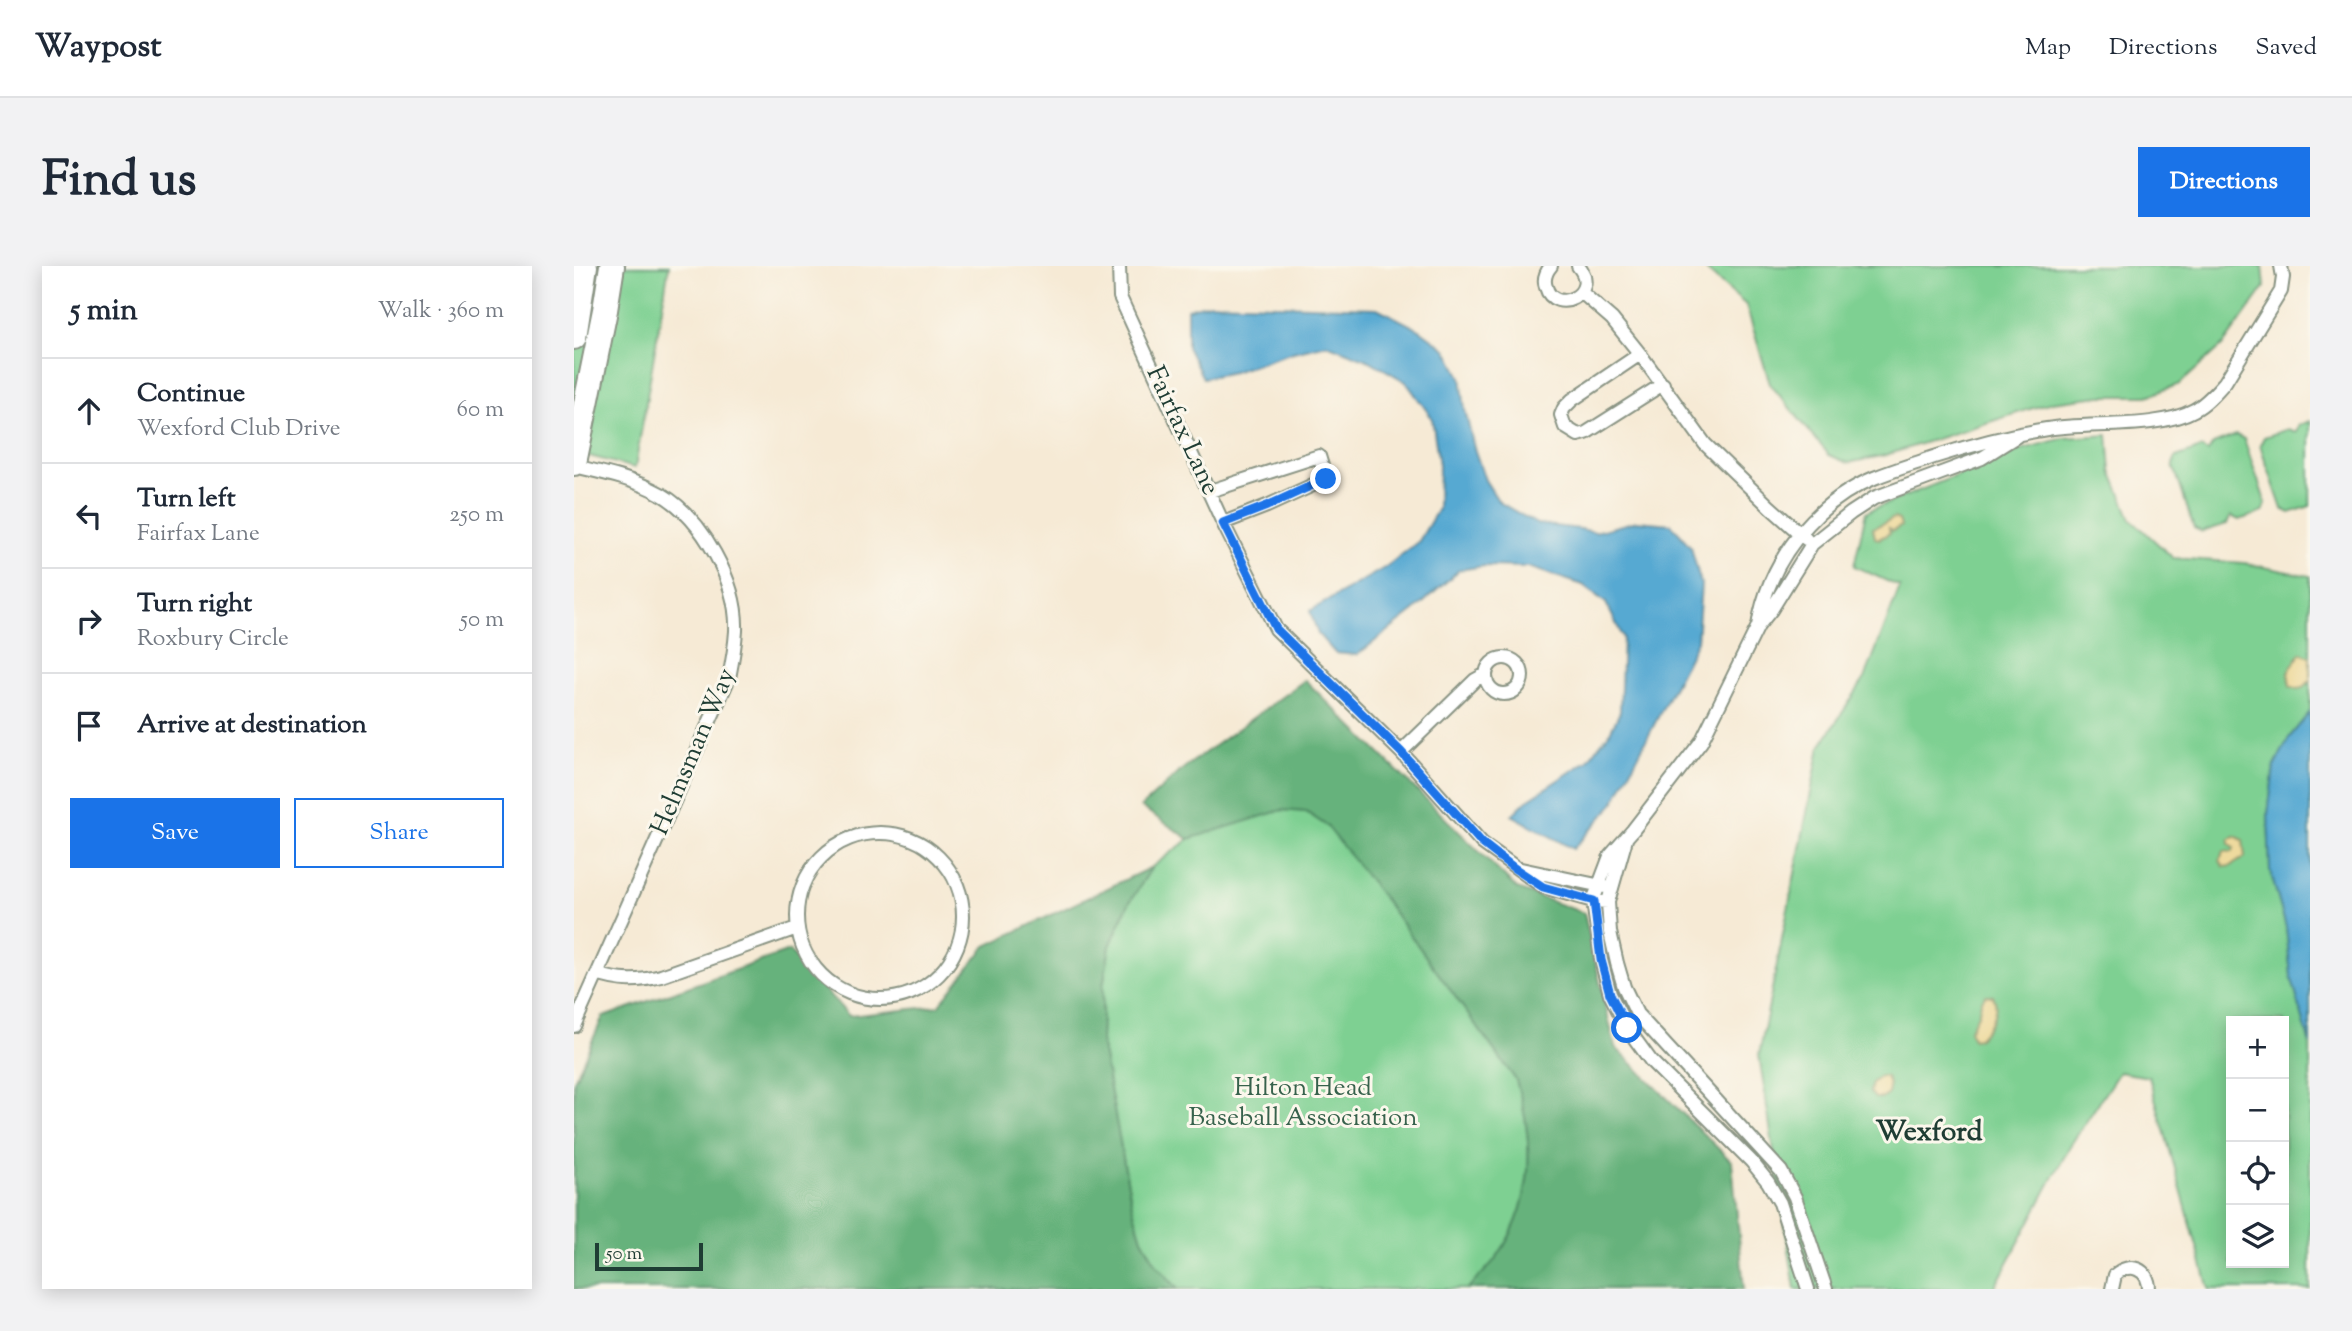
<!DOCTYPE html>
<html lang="en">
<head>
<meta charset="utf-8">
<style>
	:root { --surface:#fff; --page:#f2f2f3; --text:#1f2937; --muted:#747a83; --line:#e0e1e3; --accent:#1a73e8 }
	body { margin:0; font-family:"Sorts Mill Goudy",serif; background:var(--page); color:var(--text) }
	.controls { position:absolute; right:21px; bottom:21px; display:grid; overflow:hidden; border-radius:0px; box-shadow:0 4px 18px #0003 }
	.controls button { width:63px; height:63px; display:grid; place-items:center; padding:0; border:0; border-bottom:2px solid var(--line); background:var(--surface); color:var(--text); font:35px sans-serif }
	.scale { position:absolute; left:21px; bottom:18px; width:108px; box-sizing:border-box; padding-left:7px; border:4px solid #1f3d34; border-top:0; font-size:19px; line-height:24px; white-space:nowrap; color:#1f3d34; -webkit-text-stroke:5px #fbf7ec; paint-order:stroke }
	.stop { position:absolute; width:21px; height:21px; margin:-16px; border:5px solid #1a73e8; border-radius:50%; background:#fff }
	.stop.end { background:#1a73e8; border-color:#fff; box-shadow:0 2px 7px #0008 }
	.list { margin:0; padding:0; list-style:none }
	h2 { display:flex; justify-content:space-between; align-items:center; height:91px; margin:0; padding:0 28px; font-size:30px }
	h2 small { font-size:23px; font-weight:400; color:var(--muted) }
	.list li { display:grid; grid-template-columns:46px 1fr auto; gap:21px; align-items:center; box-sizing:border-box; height:105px; padding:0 28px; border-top:2px solid var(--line) }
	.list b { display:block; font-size:26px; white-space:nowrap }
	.list p { margin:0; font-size:23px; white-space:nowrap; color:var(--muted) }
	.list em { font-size:23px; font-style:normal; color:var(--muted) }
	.actions { display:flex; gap:14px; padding:21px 28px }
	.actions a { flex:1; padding:16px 0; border:2px solid var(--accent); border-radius:0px; text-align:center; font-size:24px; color:var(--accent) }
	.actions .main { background:var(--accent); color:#fff }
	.icon { flex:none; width:38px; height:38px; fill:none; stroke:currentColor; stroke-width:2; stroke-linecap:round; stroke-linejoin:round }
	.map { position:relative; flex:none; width:1736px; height:1023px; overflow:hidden; border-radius:0px }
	header { display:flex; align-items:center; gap:42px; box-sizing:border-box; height:98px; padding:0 35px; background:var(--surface); border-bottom:2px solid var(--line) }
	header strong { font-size:33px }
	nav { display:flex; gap:38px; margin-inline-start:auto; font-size:24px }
	.intro { display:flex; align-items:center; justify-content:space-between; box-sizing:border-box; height:168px; padding:0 42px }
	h1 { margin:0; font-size:49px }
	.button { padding:18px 32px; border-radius:0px; background:var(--accent); color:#fff; font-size:24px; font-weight:700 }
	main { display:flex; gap:42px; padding:0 42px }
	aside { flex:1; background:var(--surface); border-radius:0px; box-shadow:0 4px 18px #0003 }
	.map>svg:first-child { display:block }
	.green { fill:#7ed092; stroke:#4e8663; stroke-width:2; fill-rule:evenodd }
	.forest { fill:#66b27c; stroke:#427858; stroke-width:2 }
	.sand { fill:#eeda9e; stroke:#868c69; stroke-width:2 }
	.water { fill:#56a9d2; stroke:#3a7383; stroke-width:2 }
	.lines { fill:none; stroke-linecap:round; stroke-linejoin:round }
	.minor-casing { stroke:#8a9484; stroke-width:16 }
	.motorway-casing { stroke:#8a9484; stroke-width:28 }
	.minor { stroke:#fff; stroke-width:12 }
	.motorway { stroke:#fff; stroke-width:24 }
	.route { stroke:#1a73e8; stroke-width:9 }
	.labels { text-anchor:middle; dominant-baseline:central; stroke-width:6; stroke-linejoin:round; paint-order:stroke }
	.street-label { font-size:26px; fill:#1f3d34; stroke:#fbf7ec }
	.park-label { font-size:26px; fill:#37624c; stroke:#fbf7ec }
	.neighbourhood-label { font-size:28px; font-weight:bold; fill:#1f3d34; stroke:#fbf7ec }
</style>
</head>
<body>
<header>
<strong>Waypost</strong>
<nav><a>Map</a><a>Directions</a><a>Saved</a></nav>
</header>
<div class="intro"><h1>Find us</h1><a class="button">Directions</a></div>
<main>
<aside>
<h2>5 min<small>Walk · 360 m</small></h2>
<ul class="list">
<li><svg class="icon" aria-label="ahead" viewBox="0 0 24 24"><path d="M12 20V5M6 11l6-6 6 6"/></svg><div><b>Continue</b><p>Wexford Club Drive</p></div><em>60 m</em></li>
<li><svg class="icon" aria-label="left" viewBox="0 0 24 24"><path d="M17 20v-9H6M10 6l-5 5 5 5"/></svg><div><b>Turn left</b><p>Fairfax Lane</p></div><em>250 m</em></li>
<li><svg class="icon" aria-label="right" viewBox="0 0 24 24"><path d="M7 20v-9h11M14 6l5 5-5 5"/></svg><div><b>Turn right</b><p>Roxbury Circle</p></div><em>50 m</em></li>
<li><svg class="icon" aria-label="arrive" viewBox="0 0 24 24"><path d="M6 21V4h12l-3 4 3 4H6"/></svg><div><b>Arrive at destination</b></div></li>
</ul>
<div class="actions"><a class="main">Save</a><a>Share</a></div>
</aside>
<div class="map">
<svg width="1736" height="1023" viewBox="0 0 1736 1023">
	<rect width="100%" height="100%" fill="#fbf7ec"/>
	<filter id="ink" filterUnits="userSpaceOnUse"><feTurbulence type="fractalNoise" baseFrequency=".0143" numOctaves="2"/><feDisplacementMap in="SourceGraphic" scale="14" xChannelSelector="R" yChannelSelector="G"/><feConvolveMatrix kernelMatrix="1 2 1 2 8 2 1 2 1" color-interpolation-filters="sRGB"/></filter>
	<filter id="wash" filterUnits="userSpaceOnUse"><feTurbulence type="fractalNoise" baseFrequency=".00686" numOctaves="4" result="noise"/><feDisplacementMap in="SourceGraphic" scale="28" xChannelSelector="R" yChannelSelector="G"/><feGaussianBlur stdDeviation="1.57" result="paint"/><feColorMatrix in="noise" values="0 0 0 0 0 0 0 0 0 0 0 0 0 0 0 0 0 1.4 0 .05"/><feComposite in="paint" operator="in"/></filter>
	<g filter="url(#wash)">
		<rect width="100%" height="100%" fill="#f6ead5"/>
		<path class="green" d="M0,0H95L61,202L0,186Z
			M1131,0H1689L1691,21L1650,78L1606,118L1574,130H1526L1478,136L1312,189L1274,197L1255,189L1196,118L1172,39L1133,5Z
			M1736,155V240L1716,247L1708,243L1686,179L1690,171L1714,163L1722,166L1725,159Z
			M1534,169L1537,205L1557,253L1599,292L1670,297L1736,310V446L1715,472L1700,501L1694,548L1696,604L1712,661L1717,710L1736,778V1023H1635L1575,811L1545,806L1496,880L1420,1023H1221L1185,789L1246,481L1291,412L1326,321L1280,300L1292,246L1446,184L1490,172ZM1657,755H1710V997H1657Z
			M1662,169L1670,173L1692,238L1689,246L1665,254L1657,250L1653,258L1628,266L1620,262L1599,198L1602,191L1627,182L1634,186L1639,178Z
			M708,544L732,546L753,560L781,593L942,814C961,875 961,937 923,991C915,1002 903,1013 894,1023H604L584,1001L568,973L558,940L527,775L529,720L536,680L554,639L578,601L615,573L658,555Z"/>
		<path class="forest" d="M731,414L943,623L1010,647L1041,781L1158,896L1170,1023H893C903,1013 915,1002 923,991C961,937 961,875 942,814L813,637L753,560L732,546L708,544L615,573L567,541L610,502Z
			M578,601L554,639L536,680L529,720L527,775L558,940L568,973L584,1001L604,1023H0V815L29,751L215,685L275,750L364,740L412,680Z"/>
		<path class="sand" d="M1320,252L1325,254L1327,260L1319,265L1315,262L1316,267L1305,273L1301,272L1299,262Z
			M1727,387L1736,391V415L1729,422L1724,423L1716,420L1714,406Z
			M1661,570L1669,574L1671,591L1657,600L1650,601L1646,595L1650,585L1659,586L1660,582L1655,578V574Z
			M1411,729L1419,730C1427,744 1414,762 1405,772L1399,773L1395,765L1404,749L1407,736Z
			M1306,810L1312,811C1316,817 1317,829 1309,832H1301L1296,826L1298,817Z"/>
		<path class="water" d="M636,37L803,42L846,64L873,84L887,111L891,144L900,182L911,214L925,236L963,258L1006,263L1021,266L1063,255L1097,258L1117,281L1127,318L1123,375L1039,539L999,583L938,549L952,535L1013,495L1036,466L1046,446L1049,371L1032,337L1009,319L954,301L910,300L885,304L840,345L783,389L761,387L744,368L736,345L812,301L845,275L864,243L865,199L858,152L832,116L796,95L753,78L719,86L659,106L629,112L613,81V43Z
			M1736,446V778L1717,710L1712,661L1696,604L1694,548L1700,501L1715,472Z"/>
	</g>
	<g filter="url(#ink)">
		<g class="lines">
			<g class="minor-casing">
				<path id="minor" d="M545,0L546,31L649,257L702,363L827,486L908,577L969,621L1019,635L1034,636
					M977,0C972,6 969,13 972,21C980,50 1028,28 1004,0
					M1007,26L1038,53L1066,88L1131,178L1196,241L1232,273
					M1066,88L998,134L990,142L987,149L991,161L1004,169L1012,167L1089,118
					M0,200C30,207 60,213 87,228C128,252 164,316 162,365C161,381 158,397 155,412L0,760
					M636,225L745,190L752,213L693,240L649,257
					M1184,360C1194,296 1240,237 1300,212C1320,204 1340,198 1360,191C1397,179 1435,169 1473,163C1515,156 1584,164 1620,144C1632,138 1642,126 1651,116L1707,25L1709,11L1707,0
					M912 410a18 18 0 1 1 36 0a18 18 0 1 1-36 0Z
					M827,486L901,414L912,408
					M223 650a83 83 0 1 1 166 0a83 83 0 1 1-166 0Z
					M1052,573L1034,636L1036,666L1043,697L1050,721L1063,748L1207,905L1221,931L1252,1023
					M947,603L1032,621
					M23,708C46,716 64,716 87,710L223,662
					M1234,1023L1206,937L1194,916L1177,895L1077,795L1053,762L1036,728L1027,694L1019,635L1036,590L1059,564L1127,476L1184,360L1197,344L1238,278L1277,247L1300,232L1408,192L1443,170
					M1538,1023L1541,1009C1556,995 1575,1003 1575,1023"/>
			</g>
			<g class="motorway-casing">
				<path id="motorway" d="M0,71L11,0
					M0,197L31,44L38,0"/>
			</g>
			<use href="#minor" class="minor"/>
			<use href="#motorway" class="motorway"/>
		</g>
	</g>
	<g class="lines" filter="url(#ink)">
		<path class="route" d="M752,213L693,240L649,257L702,363L827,486L908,577L940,602L969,621L1020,635L1027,694L1036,728L1053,762"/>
	</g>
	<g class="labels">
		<g class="street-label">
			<text transform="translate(608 165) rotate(65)">Fairfax Lane</text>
			<text transform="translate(120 486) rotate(-67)">Helmsman Way</text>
		</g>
		<g class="park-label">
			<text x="729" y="822">Hilton Head<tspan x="729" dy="30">Baseball Association</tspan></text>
		</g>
		<g class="neighbourhood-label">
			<text x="1355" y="867">Wexford</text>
		</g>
	</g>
</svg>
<div class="controls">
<button>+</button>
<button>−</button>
<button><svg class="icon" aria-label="locate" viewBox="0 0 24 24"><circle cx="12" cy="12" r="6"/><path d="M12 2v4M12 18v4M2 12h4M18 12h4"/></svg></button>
<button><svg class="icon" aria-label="layers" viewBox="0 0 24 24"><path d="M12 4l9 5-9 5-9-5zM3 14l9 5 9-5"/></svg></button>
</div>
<div class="scale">50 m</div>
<div class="stop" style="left:1053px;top:762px"></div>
<div class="stop end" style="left:752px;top:213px"></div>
</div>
</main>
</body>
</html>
